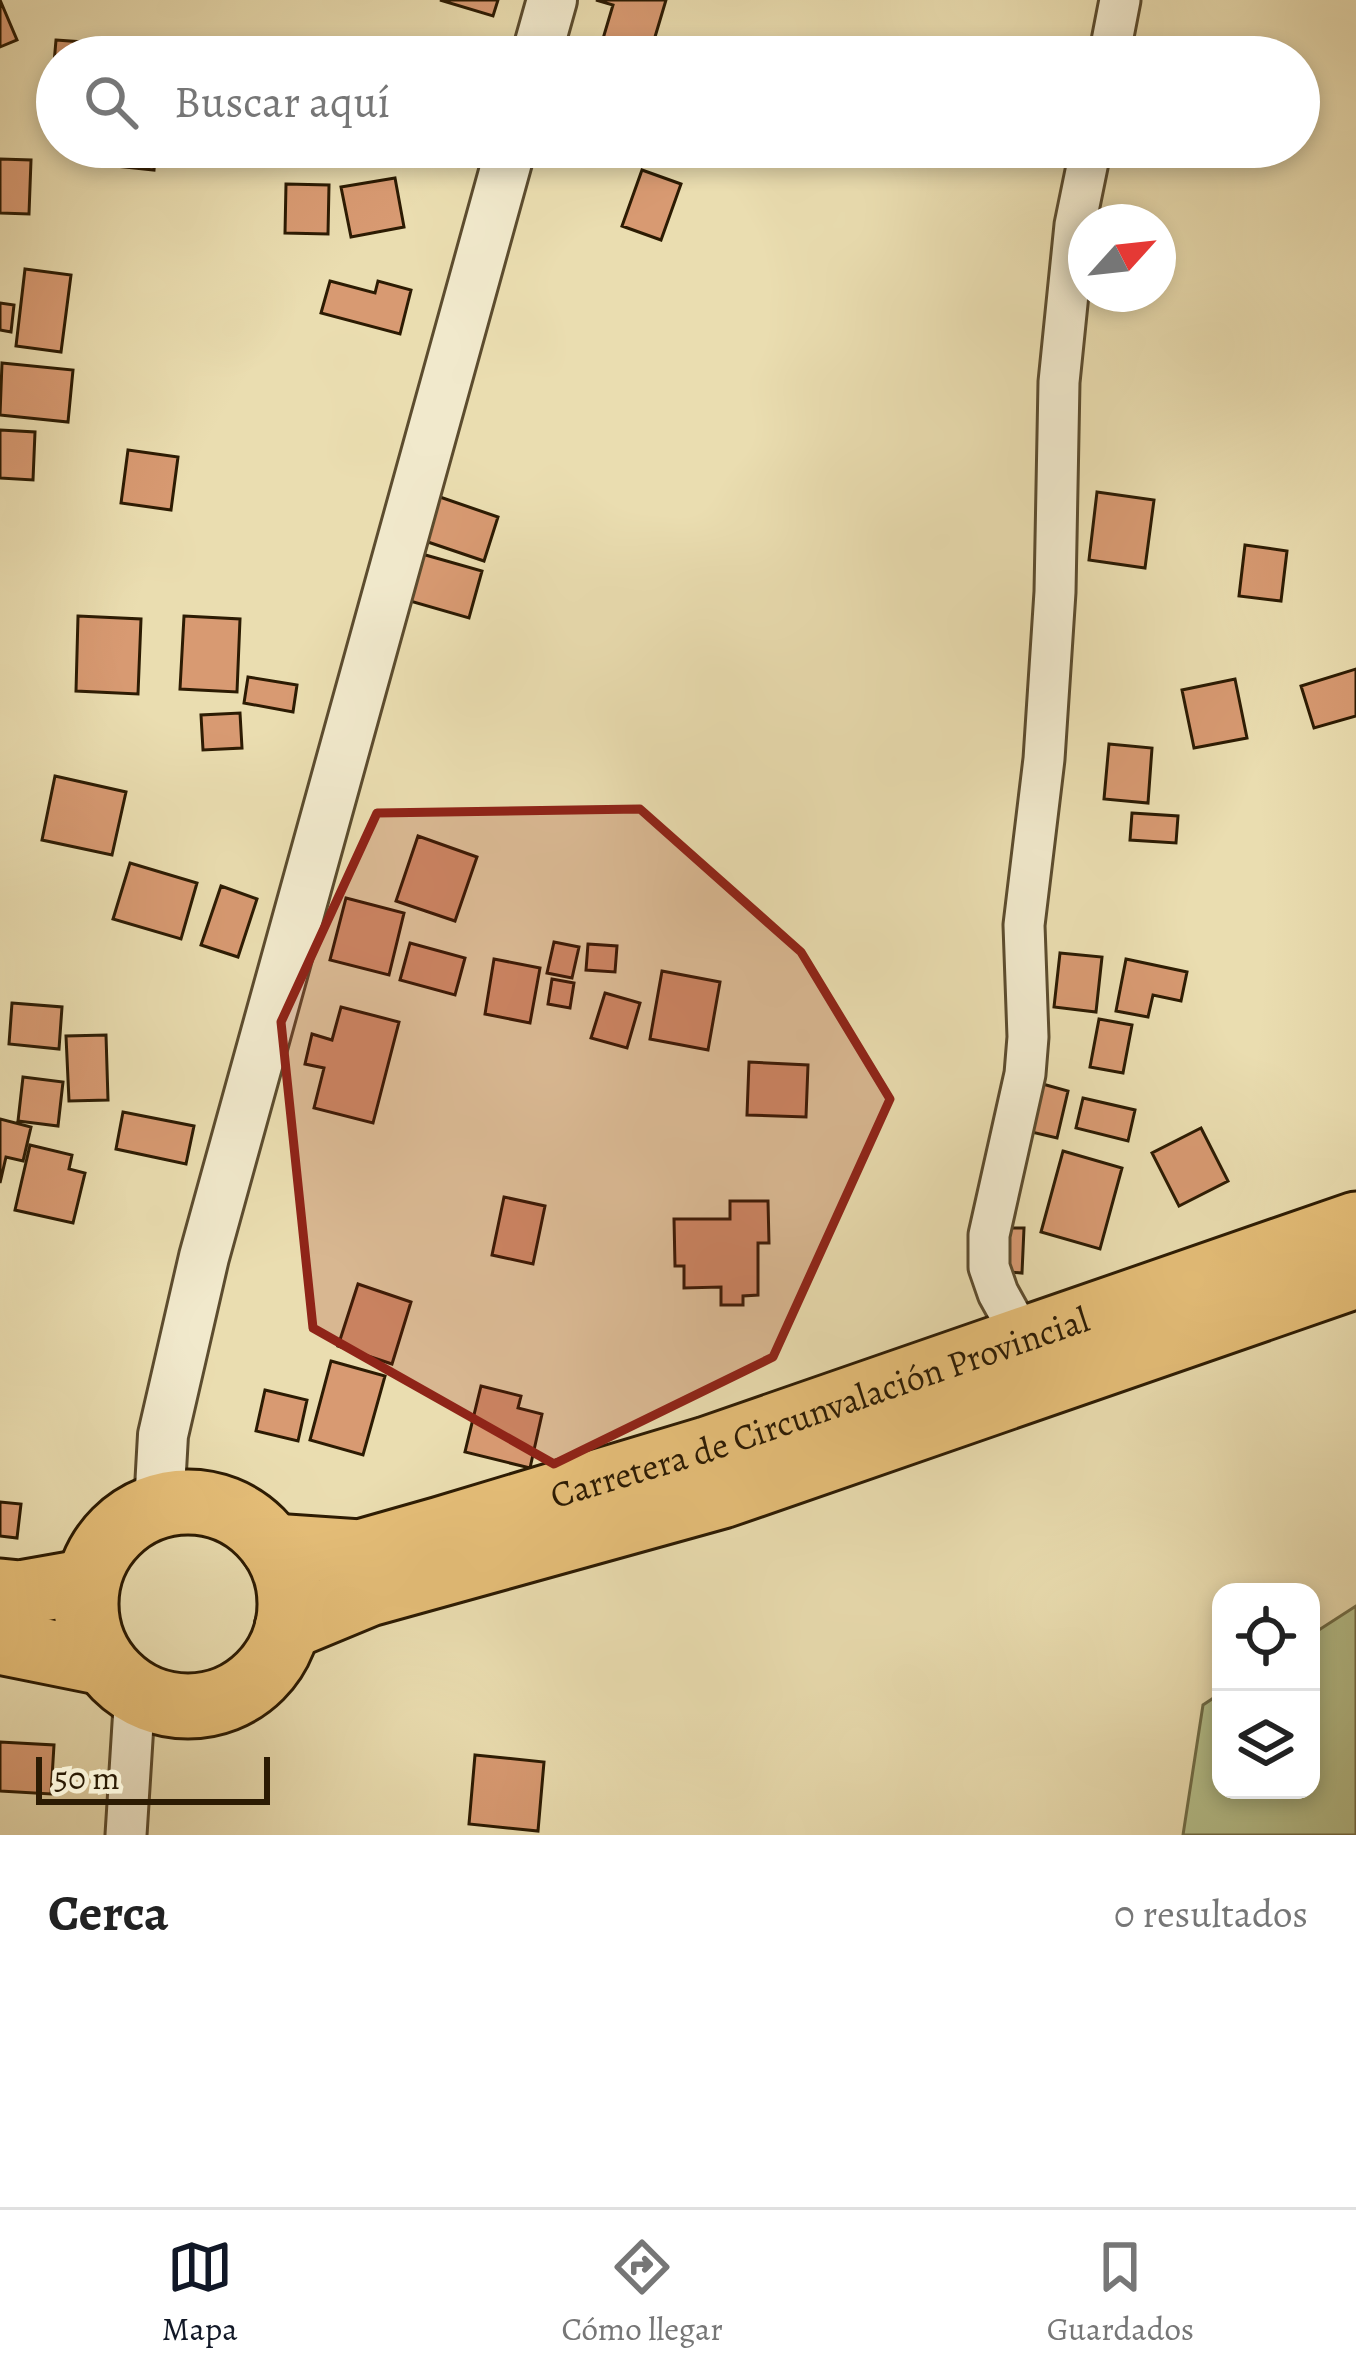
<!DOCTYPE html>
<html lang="es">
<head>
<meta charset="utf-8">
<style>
	:root { --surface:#fff; --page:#f2f2f2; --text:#222; --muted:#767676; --line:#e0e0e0; --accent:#111827 }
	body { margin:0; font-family:Alegreya,serif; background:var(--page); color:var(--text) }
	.controls { position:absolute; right:36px; bottom:36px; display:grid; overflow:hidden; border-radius:24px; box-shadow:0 6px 18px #0003 }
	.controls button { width:108px; height:108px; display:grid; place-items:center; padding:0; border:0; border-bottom:3px solid var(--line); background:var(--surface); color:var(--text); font:60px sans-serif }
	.compass { position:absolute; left:1068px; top:204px; width:108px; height:108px; border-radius:50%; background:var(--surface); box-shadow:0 6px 18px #0003; rotate:63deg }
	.scale { position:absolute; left:36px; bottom:30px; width:234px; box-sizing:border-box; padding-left:12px; border:6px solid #2c1b03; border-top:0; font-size:33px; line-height:42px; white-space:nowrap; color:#2c1b03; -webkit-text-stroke:9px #f1e9cc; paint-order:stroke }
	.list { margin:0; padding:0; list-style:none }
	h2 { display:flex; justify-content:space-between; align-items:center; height:156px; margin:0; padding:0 48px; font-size:51px }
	h2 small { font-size:39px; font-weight:400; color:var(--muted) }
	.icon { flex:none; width:66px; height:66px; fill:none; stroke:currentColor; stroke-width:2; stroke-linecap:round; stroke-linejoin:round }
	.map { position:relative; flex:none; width:1356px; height:1835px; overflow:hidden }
	.search { position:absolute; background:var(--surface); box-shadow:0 6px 18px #0003; left:36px; right:36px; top:36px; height:132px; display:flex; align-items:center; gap:30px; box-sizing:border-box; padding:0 42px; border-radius:66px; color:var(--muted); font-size:45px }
	.sheet { height:372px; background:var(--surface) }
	nav { display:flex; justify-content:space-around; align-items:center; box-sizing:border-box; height:168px; border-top:3px solid var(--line); background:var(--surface); font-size:33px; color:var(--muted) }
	nav a { display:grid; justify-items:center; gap:6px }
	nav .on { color:var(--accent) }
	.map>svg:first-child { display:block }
	.green { fill:#b6c18c; stroke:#716e48; stroke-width:3 }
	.building { fill:#d89a72; stroke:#2c1b03; stroke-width:3 }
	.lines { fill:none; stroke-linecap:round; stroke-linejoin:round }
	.minor-casing { stroke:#5c4c2e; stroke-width:45 }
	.tertiary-casing { stroke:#5c4c2e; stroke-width:54 }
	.trunk-casing { stroke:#2c1b03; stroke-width:69 }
	.minor { stroke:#f1e9cc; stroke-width:39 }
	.tertiary { stroke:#f1e9cc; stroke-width:48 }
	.trunk { stroke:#e5be78; stroke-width:63 }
	.marked { fill:#8f2418; fill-opacity:0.2; stroke:#8f2418; stroke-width:9; stroke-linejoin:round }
	.labels { text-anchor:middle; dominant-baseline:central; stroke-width:9; stroke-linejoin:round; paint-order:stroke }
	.street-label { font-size:36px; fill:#2c1b03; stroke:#f1e9cc }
</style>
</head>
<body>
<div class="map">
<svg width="1356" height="1835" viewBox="0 0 1356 1835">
	<rect width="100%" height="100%" fill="#eaddb0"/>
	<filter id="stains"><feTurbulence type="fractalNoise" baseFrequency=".00167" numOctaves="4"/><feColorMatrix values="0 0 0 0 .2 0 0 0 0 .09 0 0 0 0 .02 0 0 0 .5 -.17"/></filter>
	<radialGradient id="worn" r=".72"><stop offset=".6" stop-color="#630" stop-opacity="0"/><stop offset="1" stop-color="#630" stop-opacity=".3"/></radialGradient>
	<path class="green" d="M1356,1606V1835H1183L1203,1705L1221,1693V1790H1311V1635Z"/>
	<path class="building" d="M0,0L17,40L0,47Z
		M440,0H498L493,16Z
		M596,0H666L649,57L602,42L613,5Z
		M151,39L154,57H99L98,48Z
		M56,40L83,42L82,57H57V87L52,86Z
		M107,147H156L154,170L105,165Z
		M255,147H295V160H255Z
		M0,159L31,160L29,214L0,213Z
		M642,170L681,184L661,240L622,226Z
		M395,178L404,227L351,237L341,187Z
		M286,184L329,185L328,234L285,233Z
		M25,269L71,275L61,352L16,346Z
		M330,281L375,293L378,281L411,290L400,334L321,313Z
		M0,303L14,305L11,332L0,330Z
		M2,363L73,370L68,422L0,415Z
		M0,430L35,432L33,480L0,478Z
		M128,450L178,457L171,510L121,503Z
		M1097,492L1154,500L1145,568L1089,560Z
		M437,496L498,517L484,561L422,540Z
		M1245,545L1287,551L1281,601L1239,596Z
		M422,554L482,571L469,618L410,601Z
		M78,616L141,619L138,694L76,691Z
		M184,616L240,619L237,692L180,689Z
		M1356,669V716L1314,728L1301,686Z
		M248,677L297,685L293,712L244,703Z
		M1235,679L1247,738L1194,748L1182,690Z
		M240,713L242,748L203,750L201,715Z
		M1109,744L1152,748L1148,803L1104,799Z
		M55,776L126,792L112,855L42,840Z
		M1132,813L1178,816L1176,843L1130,840Z
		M418,836L477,857L455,921L396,901Z
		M130,863L197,883L181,939L113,919Z
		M221,886L257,899L238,957L201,945Z
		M346,898L404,913L389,975L330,960Z
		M554,942L579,947L572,978L547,973Z
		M410,943L465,958L455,995L400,980Z
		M588,944L617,946L615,972L586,970Z
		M1060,953L1102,957L1096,1012L1054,1007Z
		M494,959L540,968L530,1023L485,1014Z
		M1126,959L1187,972L1181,1001L1153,995L1148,1017L1116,1011Z
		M662,971L720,982L708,1050L650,1039Z
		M552,979L574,983L570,1008L548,1004Z
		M605,993L640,1003L627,1048L591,1038Z
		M12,1003L62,1007L59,1049L9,1044Z
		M341,1007L399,1022L373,1123L314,1108L324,1068L305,1064L312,1034L332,1040Z
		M1099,1019L1132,1025L1123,1073L1090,1067Z
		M106,1035L108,1100L69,1101L66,1036Z
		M749,1062L808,1065L806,1117L747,1115Z
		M23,1077L63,1082L58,1126L18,1121Z
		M1039,1083L1068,1091L1057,1138L1027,1131Z
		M1083,1098L1135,1110L1128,1141L1076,1128Z
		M123,1112L194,1126L186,1164L116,1149Z
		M0,1119L31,1127L23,1161L6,1157L0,1183Z
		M1201,1128L1228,1181L1179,1206L1152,1153Z
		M30,1145L72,1155L69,1169L85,1173L73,1223L15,1210Z
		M1063,1151L1122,1168L1100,1249L1041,1232Z
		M504,1197L545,1206L533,1264L492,1255Z
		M730,1201H768L769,1243H758V1295L743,1296V1305H721V1287L684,1288V1266H675L674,1219H730Z
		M1002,1228H1024L1022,1273L1000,1271Z
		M358,1284L411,1302L392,1364L338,1346Z
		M331,1361L385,1376L363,1455L310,1440Z
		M481,1386L521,1396L518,1408L542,1414L530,1468L465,1452Z
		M265,1390L307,1400L298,1441L256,1431Z
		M0,1502L21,1504L17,1538L0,1536Z
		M0,1742L54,1745L51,1794L0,1791Z
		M475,1755L544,1762L538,1831L469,1824Z"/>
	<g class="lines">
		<g class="minor-casing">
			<path id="minor" d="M1109,57L1120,0
				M1024,1340L998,1293L989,1267V1235L1025,1074L1028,1037L1024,925L1044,759L1055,592L1059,382L1075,225L1091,147
				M126,1835L135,1692"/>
		</g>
		<g class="tertiary-casing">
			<path id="tertiary" d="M536,57L552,0
				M159,1506L163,1435L204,1257L511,147"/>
		</g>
		<g class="trunk-casing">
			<g id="trunk">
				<circle cx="188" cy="1604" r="102"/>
				<path id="s1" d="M272,1546L360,1552L441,1529L707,1449L1356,1224"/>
				<path d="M0,1591L20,1593L88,1581"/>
				<path d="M287,1628L369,1594L722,1496L1356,1276"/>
				<path d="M0,1642L104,1663"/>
			</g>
		</g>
		<use href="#minor" class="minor"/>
		<use href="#tertiary" class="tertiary"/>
		<use href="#trunk" class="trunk"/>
	</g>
	<path class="marked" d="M640,809L801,952L890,1099L773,1357L554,1464L313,1328L281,1022L377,813Z"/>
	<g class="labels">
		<g class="street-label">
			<text stroke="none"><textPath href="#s1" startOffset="570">Carretera de Circunvalación Provincial</textPath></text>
		</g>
	</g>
	<rect width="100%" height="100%" filter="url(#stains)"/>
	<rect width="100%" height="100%" fill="url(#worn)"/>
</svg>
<div class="controls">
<button><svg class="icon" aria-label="locate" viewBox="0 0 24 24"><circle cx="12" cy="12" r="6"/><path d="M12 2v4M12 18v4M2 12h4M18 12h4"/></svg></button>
<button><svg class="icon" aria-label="layers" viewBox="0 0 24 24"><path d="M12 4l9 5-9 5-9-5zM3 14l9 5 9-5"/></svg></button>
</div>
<svg class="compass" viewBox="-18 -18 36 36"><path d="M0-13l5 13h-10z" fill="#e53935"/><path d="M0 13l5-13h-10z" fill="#767676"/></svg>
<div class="scale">50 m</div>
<div class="search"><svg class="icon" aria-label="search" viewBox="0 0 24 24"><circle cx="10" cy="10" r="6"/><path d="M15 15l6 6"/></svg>Buscar aquí</div>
</div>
<section class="sheet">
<h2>Cerca<small>0 resultados</small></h2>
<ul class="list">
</ul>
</section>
<nav>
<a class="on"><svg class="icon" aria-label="map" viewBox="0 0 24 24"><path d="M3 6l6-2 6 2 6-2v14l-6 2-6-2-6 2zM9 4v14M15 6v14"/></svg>Mapa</a>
<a><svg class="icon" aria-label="directions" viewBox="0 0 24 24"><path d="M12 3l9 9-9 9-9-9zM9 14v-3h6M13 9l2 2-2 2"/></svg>Cómo llegar</a>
<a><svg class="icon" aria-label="saved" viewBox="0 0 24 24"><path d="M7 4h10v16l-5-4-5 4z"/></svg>Guardados</a>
</nav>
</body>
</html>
